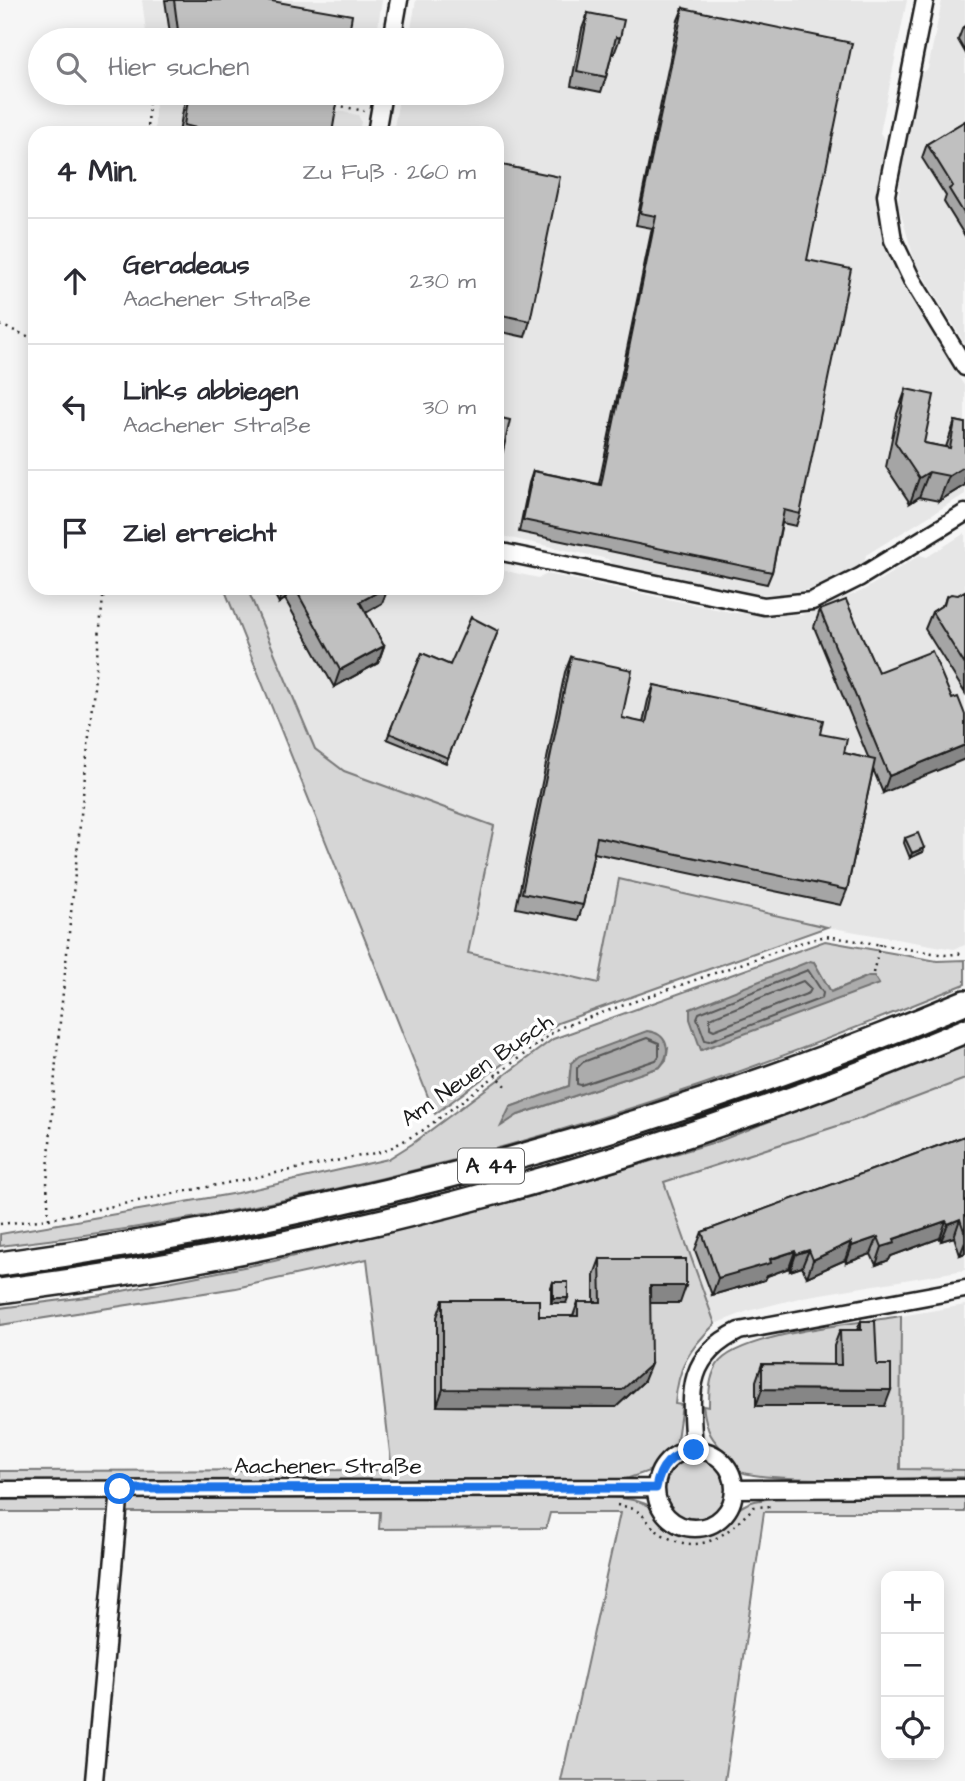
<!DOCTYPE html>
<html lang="de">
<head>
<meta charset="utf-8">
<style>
	:root { --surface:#fff; --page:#f7f7f7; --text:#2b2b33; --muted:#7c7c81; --line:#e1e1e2 }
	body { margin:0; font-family:"Architects Daughter",sans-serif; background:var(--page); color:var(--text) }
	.controls { position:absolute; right:21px; bottom:21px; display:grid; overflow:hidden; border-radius:14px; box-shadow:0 4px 18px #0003 }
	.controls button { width:63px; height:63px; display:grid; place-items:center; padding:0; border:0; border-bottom:2px solid var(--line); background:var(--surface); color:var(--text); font:35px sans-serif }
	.stop { position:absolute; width:21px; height:21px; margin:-16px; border:5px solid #1a73e8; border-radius:50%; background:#fff }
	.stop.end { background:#1a73e8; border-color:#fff; box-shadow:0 2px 7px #0008 }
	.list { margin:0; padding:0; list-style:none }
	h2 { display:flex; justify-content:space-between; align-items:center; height:91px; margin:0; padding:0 28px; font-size:30px }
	h2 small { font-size:23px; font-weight:400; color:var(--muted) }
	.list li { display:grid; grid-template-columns:46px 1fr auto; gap:21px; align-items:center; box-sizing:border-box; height:126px; padding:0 28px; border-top:2px solid var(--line) }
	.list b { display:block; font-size:26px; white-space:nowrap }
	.list p { margin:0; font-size:23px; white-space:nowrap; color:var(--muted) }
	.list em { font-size:23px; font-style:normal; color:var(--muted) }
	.icon { flex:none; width:38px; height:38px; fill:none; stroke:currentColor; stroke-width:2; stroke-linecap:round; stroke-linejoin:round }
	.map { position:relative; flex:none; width:965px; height:1781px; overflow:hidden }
	.search { position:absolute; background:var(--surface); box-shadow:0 4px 18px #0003; left:28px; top:28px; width:476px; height:77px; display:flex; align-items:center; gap:18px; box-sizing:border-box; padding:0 24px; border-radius:38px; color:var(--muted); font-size:26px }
	.panel { position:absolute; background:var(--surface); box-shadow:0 4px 18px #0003; left:28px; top:126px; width:476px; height:469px; border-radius:21px }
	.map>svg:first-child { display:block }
	.built { fill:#e6e6e6 }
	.green { fill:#d6d6d6; stroke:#797979; stroke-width:2; fill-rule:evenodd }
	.water { fill:#acacac; stroke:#727272; stroke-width:2 }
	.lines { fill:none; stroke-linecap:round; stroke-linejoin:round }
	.shore { stroke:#565656; stroke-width:2 }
	.minor-casing { stroke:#1c1c1c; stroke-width:21 }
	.highway-casing { stroke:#1c1c1c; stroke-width:28 }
	.path { stroke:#1c1c1c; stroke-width:2.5; stroke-dasharray:2 5; stroke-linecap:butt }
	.minor { stroke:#fff; stroke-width:16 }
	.highway { stroke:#fff; stroke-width:23 }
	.wall { fill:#a5a5a5; stroke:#1c1c1c; stroke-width:2 }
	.shaded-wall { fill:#868686; stroke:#1c1c1c; stroke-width:2 }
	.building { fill:#c0c0c0; stroke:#1c1c1c; stroke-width:2 }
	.route { stroke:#1a73e8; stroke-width:9 }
	.labels { text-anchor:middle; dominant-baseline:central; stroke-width:7; stroke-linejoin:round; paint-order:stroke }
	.shield { fill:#fff; stroke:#606060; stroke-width:2 }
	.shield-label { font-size:21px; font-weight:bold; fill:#1c1c1c }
	.street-label { font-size:23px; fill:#1c1c1c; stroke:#fff }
</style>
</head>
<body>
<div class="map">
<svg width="965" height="1781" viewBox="0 0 965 1781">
	<rect width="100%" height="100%" fill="#f6f6f6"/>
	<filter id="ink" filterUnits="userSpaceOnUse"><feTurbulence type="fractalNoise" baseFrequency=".0143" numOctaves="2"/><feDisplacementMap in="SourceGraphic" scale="14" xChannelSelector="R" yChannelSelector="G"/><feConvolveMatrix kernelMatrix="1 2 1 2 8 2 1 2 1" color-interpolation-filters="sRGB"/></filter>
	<g filter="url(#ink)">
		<path class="built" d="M142,0H382L376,40H147Z
			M416,0H907L880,133L885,140L877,190L880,224L902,285L965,387V494L866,555L864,564L837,579L811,589L782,594H754L613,566L608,559L497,535V133H393L400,93H492V40H409Z
			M942,0H965V344L915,262L898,204L902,163L921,73L928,69Z
			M160,93H250L358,115L361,121L359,133H155V98Z
			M965,533V945L954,949L827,927L619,879L600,984L467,953L493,826L344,771L315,749L247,588H497V569L539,578L547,574L735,613L801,615L862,591L920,555L927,557Z
			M965,1079V1270L803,1297L748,1311L715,1324L664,1182L859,1119Z
			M965,1305V1470L900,1469L901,1316Z"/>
		<path class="green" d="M224,588H247L315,749L344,771L494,826L468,953L599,983L619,879L827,927L558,1023L435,1114Z
			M825,941L937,961L965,960V984C879,1019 792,1054 704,1084C477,1162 238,1219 0,1246V1234L237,1193L388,1159L412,1144L553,1039ZM814,962L831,992L869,976L701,1050ZM668,1048L666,1060L660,1067L518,1115L510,1107L569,1086L570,1071Z
			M965,1044V1079L859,1119L664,1182L715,1324C688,1350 678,1367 675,1404L682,1405L676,1446L663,1456L652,1470L626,1479L0,1482V1471L392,1470L367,1259L236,1288L0,1325V1308L102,1295L274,1261L533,1196L722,1140Z
			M901,1316L900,1469L965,1470V1477C933,1477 755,1485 738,1470C735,1467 733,1461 729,1457C711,1438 707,1434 703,1406L709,1407C709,1392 709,1379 717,1365C737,1333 862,1323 901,1316Z
			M660 1489a35 35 0 1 1 70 0a35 35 0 1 1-70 0Z
			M965,1494V1512H764L725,1781H561L620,1513H550L546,1528L379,1529L380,1512H125L130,1499L580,1497C599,1498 632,1495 649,1506C665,1517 666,1533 692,1535C725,1537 729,1506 755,1501C823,1487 897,1495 965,1494Z
			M110,1499L114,1512H0V1500Z"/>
		<path class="water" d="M810,961L814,962L831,992L869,976H874L879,984L701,1050L690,1019V1009Z
			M647,1031C667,1033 673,1051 660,1067L518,1115L501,1126L510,1107L569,1086L571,1063L579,1056Z"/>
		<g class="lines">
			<path class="shore" d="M808,970L823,993L822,998L709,1041L705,1040L697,1018L699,1013Z
				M803,981L811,989L809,993L714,1030L710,1028V1018Z
				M647,1038L659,1043V1056L656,1060L581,1085L577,1084V1068L583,1062Z"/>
			<g class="minor-casing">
				<path id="minor" d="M925,0L886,195L893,240L912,280L965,367
					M392,40L399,0
					M376,133L383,93
					M497,551L764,606L812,601L860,577L965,513
					M656 1489a39 39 0 1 1 78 0a39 39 0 1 1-78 0Z
					M694,1450C691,1396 683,1358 739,1331L965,1289
					M735,1489L965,1488
					M0,1490L656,1488
					M94,1781L120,1489"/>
			</g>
			<g class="highway-casing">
				<path id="highway" d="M0,1264C333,1218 655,1132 965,1002
					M0,1291C331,1248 657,1161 965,1031"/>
			</g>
			<path class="path" d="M336,105L364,111
				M148,133L149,93
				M0,325L35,339
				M873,973L880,944
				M495,1074L507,1087
				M49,1219L47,1184L56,1061L104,588
				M0,1224L49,1219L385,1151L422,1131L559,1028L800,943L826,936L945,955L965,953
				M617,1505C651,1510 642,1524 665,1536C703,1557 728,1533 754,1507L773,1506"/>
			<use href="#minor" class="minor"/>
			<use href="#highway" class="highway"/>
		</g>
		<path class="wall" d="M165,0H266L348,40H171Z
			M683,8L807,260L800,514L796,526L782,523L772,572L767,584L519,532L529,483L533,471L599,484L652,228L636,225L678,20Z
			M588,13L620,38L614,54L612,53L606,77L601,92L571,86L582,29Z
			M965,26V52L958,40L963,27Z
			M186,93H278L332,133H179Z
			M965,121V236L944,202L946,196L922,158L927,144Z
			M497,164L530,321L525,337L497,331Z
			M906,389L924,443L946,447L955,421L965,423V485L939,501L919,497L910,503L886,467L897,414Z
			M497,417L503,451L498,467H497Z
			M271,588H388L382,603L366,613L384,646L378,663L334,687L285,599L279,603Z
			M965,591V693L925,629L932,612L944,604L946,597L958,595Z
			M820,610L878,672L952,699L883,793L873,769L847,890L841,905L594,853L583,905L578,920L516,908L565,672L571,657L622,718L643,723L648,700L654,685L820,734L844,753L869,759L814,627Z
			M498,631L446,763L387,739L422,653L450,665Z
			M905,838L924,848L923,852L910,858L904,843Z
			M965,1136V1253L960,1255L954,1237L941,1241L940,1238L891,1256L889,1260L876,1265L871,1254L846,1263L845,1260L807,1277L802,1267L790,1271L789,1268L767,1276L765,1280L712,1295L695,1250L702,1232Z
			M600,1259L680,1303H650L644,1381L616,1407L437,1406V1317L443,1300L539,1316H573L578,1302H594V1275Z
			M553,1282L566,1303H551V1287Z
			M861,1321L877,1365L885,1406H756V1381L762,1364L834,1365V1346L840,1330H857Z"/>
		<path class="shaded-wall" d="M965,466V485L939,501L949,476Z
			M929,472L919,497L910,503L919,478Z
			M284,588H290L285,599L279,603Z
			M385,588H388L382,603L354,619L360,602Z
			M384,646L378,663L334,687L340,670Z
			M965,745V759L883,793L889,776Z
			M924,848L923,852L910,858L912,853Z
			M960,1219L954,1237L941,1241L948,1224Z
			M946,1221L940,1238L891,1256L889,1260L876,1265L882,1247L894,1239Z
			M878,1237L871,1254L846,1263L852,1246Z
			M851,1242L845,1260L807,1277L813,1260Z
			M965,1242V1253L960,1255Z
			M809,1250L802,1267L790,1271L796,1254Z
			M795,1251L789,1268L767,1276L765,1280L712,1295L718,1278Z
			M650,1286H686L680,1303H644Z
			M553,1298H568L566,1303H551Z
			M651,1364L644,1381L616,1407L437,1406L443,1389Z
			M762,1389L891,1390L885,1406H756Z"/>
		<path class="building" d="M174,0H266L352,15L348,40H195L179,38Z
			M683,8L852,43L807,260L851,269L800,514L784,510L772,572L523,520L533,471L601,485L656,216L640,213Z
			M588,13L624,20L620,38L616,37L606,77L577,71Z
			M189,93H278L337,103L332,133H195L196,128L184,125Z
			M965,121V215L949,189L953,186L927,144Z
			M497,164L560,177L530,321L497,314Z
			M906,389L934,395L924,443L950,448L955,421L965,423V466L949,476L929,472L919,478L895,442Z
			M497,417L510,420L503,451L497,449Z
			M295,588H385L360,602L384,646L340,670Z
			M965,591V665L932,612L944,604L946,597L951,594L958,595Z
			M846,600L878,672L932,651L952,699L958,697L965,715V745L889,776L820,610Z
			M471,617L498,631L448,758L389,733L422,653L450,665Z
			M571,657L632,670L622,718L646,723L654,685L823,720L820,734L847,739L844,753L875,760L847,890L597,837L583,905L522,893Z
			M918,833L924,848L912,853L905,838Z
			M965,1136V1234L960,1219L948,1224L946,1221L894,1239L895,1243L882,1247L878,1237L852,1246L851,1242L813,1260L809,1250L796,1254L795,1251L770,1259L771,1263L718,1278L702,1232Z
			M600,1259H686V1286H650L651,1364L622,1390L443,1389V1300H539V1316H578V1302H601Z
			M553,1282H568V1298H553Z
			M861,1321H875L877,1365H891V1390L762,1389V1364L841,1365L840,1330H861Z"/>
	</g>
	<g class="lines" filter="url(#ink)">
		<path class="route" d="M120,1489L656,1488C660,1466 671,1454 694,1450"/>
	</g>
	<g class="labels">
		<rect class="shield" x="458" y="1148.5" width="66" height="35" rx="5"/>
		<g class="shield-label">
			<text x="491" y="1166">A 44</text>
		</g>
		<g class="street-label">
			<text transform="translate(477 1070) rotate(-35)">Am Neuen Busch</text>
			<text x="328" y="1466">Aachener Straße</text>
		</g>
	</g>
</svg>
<div class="controls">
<button>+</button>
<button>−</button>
<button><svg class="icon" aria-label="locate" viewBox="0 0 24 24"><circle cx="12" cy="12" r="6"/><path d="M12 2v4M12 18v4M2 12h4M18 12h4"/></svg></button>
</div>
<div class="stop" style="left:120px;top:1489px"></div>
<div class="stop end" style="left:694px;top:1450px"></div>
<div class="search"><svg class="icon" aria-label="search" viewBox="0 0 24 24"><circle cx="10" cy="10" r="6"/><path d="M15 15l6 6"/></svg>Hier suchen</div>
<section class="panel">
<h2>4 Min.<small>Zu Fuß · 260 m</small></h2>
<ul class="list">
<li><svg class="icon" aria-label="ahead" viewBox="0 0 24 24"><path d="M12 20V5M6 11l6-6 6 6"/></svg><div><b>Geradeaus</b><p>Aachener Straße</p></div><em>230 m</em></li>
<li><svg class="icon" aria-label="left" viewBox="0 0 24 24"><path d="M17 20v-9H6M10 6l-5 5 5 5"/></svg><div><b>Links abbiegen</b><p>Aachener Straße</p></div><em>30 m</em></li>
<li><svg class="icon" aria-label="arrive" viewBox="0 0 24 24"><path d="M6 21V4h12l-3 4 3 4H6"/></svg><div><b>Ziel erreicht</b></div></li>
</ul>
</section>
</div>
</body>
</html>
